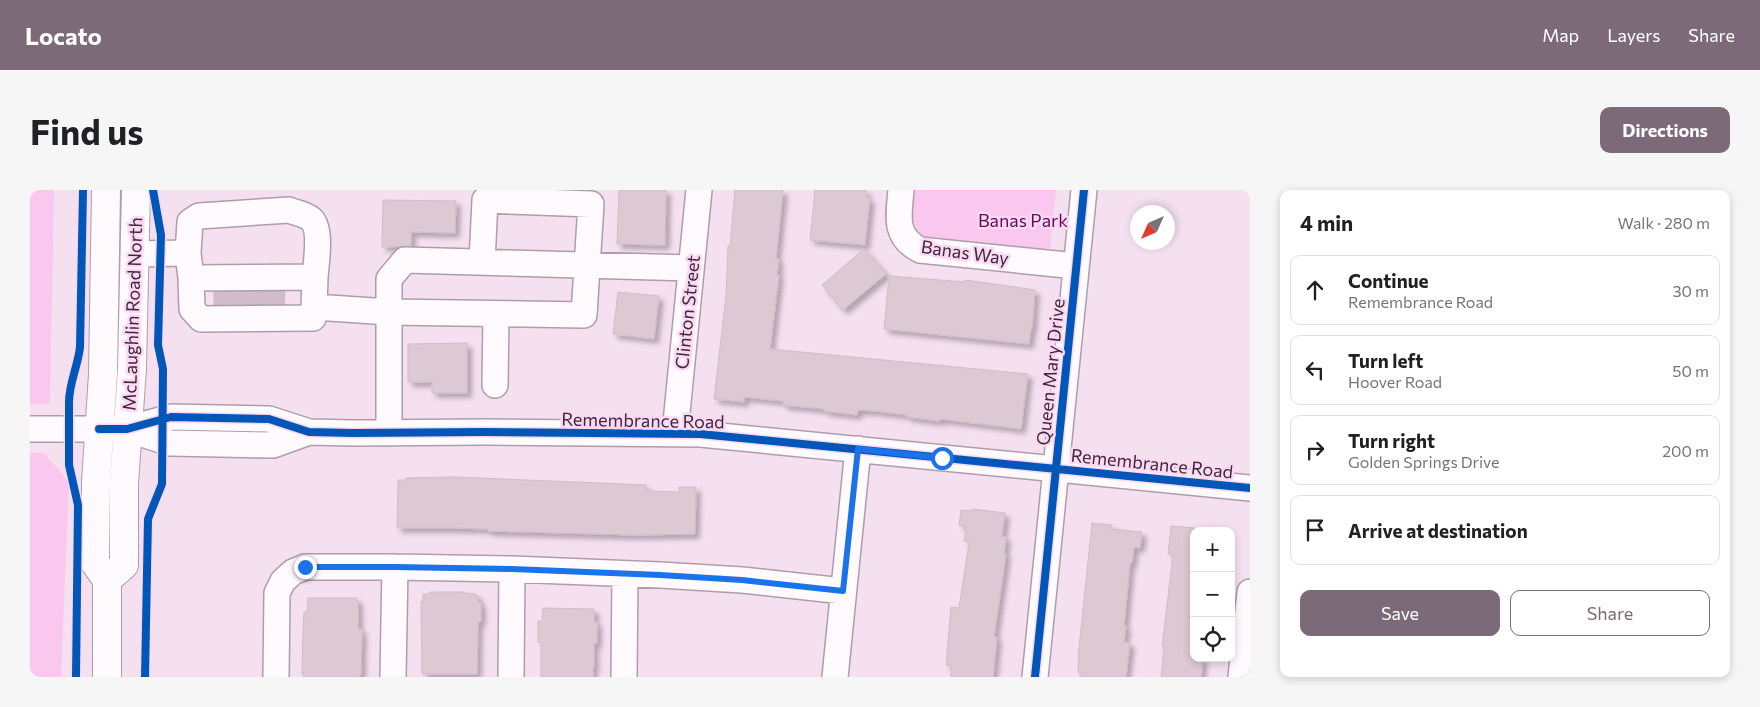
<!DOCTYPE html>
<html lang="en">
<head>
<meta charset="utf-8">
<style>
	:root { --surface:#fff; --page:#f6f6f6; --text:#202124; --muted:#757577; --line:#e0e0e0; --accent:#7d6a78 }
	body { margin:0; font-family:Commissioner,sans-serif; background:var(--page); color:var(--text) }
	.controls { position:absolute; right:15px; bottom:15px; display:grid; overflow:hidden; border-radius:10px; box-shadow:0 2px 8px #0003 }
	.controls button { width:45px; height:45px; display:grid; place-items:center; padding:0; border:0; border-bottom:1px solid var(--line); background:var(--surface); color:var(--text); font:25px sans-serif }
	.compass { position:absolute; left:1100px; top:15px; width:45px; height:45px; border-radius:50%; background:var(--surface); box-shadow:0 2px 8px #0003; rotate:225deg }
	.stop { position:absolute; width:15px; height:15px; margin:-11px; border:4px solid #1a73e8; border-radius:50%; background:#fff }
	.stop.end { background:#1a73e8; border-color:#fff; box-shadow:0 1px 5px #0008 }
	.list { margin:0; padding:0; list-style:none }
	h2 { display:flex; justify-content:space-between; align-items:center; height:65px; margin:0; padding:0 20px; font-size:21px }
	h2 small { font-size:16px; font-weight:400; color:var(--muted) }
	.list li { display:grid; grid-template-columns:32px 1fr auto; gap:15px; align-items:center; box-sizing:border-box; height:70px; margin:0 10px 10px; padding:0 10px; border:1px solid var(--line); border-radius:10px }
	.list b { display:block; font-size:19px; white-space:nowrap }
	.list p { margin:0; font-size:16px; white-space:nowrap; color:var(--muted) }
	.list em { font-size:16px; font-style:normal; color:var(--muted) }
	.actions { display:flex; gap:10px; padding:15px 20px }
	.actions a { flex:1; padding:11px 0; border:1px solid var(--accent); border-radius:10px; text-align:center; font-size:18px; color:var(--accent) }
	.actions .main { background:var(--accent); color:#fff }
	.icon { flex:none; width:28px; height:28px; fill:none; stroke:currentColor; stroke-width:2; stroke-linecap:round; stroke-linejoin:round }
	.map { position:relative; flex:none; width:1220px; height:487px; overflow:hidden; border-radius:10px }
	header { display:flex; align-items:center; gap:30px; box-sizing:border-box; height:70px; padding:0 25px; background:var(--accent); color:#fff }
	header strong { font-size:24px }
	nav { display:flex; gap:28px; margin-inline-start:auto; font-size:18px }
	.intro { display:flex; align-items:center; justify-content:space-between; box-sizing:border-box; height:120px; padding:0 30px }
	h1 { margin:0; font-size:35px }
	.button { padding:12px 22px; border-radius:10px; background:var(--accent); color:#fff; font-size:18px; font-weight:700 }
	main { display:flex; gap:30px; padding:0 30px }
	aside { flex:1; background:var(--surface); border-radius:10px; box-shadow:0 2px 8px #0003 }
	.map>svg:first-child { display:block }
	.green { fill:#fac7ef }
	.building { fill:#ddc9d4; stroke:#d1bdc8; filter:url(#shadow) }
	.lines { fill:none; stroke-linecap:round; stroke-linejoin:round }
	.minor-tunnel { stroke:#d0bccb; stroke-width:25; stroke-dasharray:25 12; stroke-linecap:butt }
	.minor-casing { stroke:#af9dab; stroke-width:28 }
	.major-casing { stroke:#af9dab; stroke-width:30 }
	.minor { stroke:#fefafd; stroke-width:25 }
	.major { stroke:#fefafd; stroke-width:28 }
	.cycleway-casing { stroke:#fdd8f4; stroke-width:11 }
	.cycleway { stroke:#0057b8; stroke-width:8 }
	.route { stroke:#1a73e8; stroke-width:6 }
	.labels { text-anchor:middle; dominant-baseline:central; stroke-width:5; stroke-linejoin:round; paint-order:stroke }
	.park-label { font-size:18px; fill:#640a5a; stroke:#fdd8f4 }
	.street-label { font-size:18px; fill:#3c2a38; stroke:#fdd8f4 }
</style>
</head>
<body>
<header>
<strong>Locato</strong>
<nav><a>Map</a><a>Layers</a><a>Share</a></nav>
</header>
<div class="intro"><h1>Find us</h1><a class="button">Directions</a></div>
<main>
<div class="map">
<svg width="1220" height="487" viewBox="0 0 1220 487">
	<defs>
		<filter id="shadow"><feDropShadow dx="4.5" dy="4.5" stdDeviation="2.5" flood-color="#0004"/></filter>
	</defs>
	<rect width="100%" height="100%" fill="#f5e0f0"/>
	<path class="green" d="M0,0H24L20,214H0Z
		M882,0H1026L1020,58L1009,60L900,50C878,40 881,21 882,0Z
		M0,263H14L39,292L31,487H0Z"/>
	<path class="building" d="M589,0H636L635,55L587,54Z
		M705,0H753L746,69H749L747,85H749L740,159L998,184L991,239L911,229L910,231L877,227V225L846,221L828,220L827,225L794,221V219L753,215V211L714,207V212L684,209L696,106L698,56H700Z
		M785,0H836V8H840L835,55L780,50Z
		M353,10L426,11L425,43L381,42V56L352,57Z
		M834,59L856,84L813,120L792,95Z
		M859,86L935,92V90L1005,100L1002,139L1001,138L999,154L854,139Z
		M588,102L629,106L624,149L583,144Z
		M437,153V203H402V192H378V154Z
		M425,287L616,295V301L649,302V297H666L665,344L606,345L458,341V339L425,338H367L368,290H376V288Z
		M943,319L975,323L972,347H976L974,364H976L964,447H967L963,487H921V476L916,475L921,417L929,418L939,352L934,351L936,336L929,335L931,320L940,321Z
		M1062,333L1082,335L1081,339L1112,342L1110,358L1104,357L1102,373H1100L1094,436H1096L1094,452L1100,453L1096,487H1050V482H1048L1049,467H1048Z
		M1141,336L1164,338V468H1173L1171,487H1131L1134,456H1132L1143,365L1138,364Z
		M400,402H434V403L446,404V406H448V412L451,413V431L448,433L447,484H392L391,412L393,410V404H400Z
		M278,408H327V413H328V439H332L331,485L329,487H273L274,484H272L273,439L274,422H277Z
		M513,418L564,419V432H567V453H564V477H563V487H511V452H508V431H512Z"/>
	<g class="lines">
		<path class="minor-tunnel" d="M196,99V121
			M219,100V121
			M242,122L243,100"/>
		<g class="minor-casing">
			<path id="minor" d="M871,0C869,25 863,46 890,60L1046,76
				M158,63L160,32L169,26L259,20C266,23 275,24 281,29C292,39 286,74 285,87
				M104,64L158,63L161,88L285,87L284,117L359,122L554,125L561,14L455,10L452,72
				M161,88L162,119L171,129L283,128L284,117
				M465,195L466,125
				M0,239H97L141,227L239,229L279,242L323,243L455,242L670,244L1220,298
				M97,239L140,253L243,255L279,242
				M359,243V89L375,70L661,78
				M645,243L669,0
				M246,487L247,403L253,391L263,382L275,377H365L482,379L630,385L712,390L813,401
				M363,487L365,377
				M481,487L482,379
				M594,487L595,384
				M805,487L828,259
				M1005,487L1054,0
				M1211,487L1220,402"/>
		</g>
		<g class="major-casing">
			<path id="major" d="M76,0L73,184L66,292L65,373L77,390V487
				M77,390L94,375V294L102,178L106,0"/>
		</g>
		<use href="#minor" class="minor"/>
		<use href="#major" class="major"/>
		<g class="cycleway-casing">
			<path id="cycleway" d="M69,239H97L141,227L239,229L279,242L323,243L455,242L670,244L1220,298
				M46,487L48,315L39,275V212C39,193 48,176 50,157L53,0
				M115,487L118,329L132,294L133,179L128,155L131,45L123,0
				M1005,487L1054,0"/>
		</g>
		<use href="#cycleway" class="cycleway"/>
	</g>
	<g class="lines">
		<path class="route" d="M275,377H365L482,379L630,385L712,390L813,401L828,259L912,268"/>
	</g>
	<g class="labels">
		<g class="park-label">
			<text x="993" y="30">Banas Park</text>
		</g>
		<g class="street-label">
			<text transform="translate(935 62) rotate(8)">Banas Way</text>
			<text transform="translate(657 122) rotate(-84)">Clinton Street</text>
			<text transform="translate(102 124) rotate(-88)">McLaughlin Road North</text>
			<text transform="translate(1020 182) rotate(-84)">Queen Mary Drive</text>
			<text transform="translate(613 230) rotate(1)">Remembrance Road</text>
			<text transform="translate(1122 273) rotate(6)">Remembrance Road</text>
		</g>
	</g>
</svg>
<div class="controls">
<button>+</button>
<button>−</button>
<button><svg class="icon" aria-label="locate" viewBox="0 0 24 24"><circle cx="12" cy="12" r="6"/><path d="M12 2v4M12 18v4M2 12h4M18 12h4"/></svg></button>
</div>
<svg class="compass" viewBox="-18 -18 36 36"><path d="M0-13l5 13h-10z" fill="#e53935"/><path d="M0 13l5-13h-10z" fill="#757577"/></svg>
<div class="stop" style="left:912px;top:268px"></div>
<div class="stop end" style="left:275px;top:377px"></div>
</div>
<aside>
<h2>4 min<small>Walk · 280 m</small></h2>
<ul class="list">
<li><svg class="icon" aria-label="ahead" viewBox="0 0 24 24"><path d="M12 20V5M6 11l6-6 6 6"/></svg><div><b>Continue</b><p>Remembrance Road</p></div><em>30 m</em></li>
<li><svg class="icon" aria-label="left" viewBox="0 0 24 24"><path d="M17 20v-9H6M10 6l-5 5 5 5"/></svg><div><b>Turn left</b><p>Hoover Road</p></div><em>50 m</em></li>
<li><svg class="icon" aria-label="right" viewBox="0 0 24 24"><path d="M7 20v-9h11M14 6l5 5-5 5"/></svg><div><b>Turn right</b><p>Golden Springs Drive</p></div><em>200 m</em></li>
<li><svg class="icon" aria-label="arrive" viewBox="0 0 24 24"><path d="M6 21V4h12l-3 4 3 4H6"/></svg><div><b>Arrive at destination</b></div></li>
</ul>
<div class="actions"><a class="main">Save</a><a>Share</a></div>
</aside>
</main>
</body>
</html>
